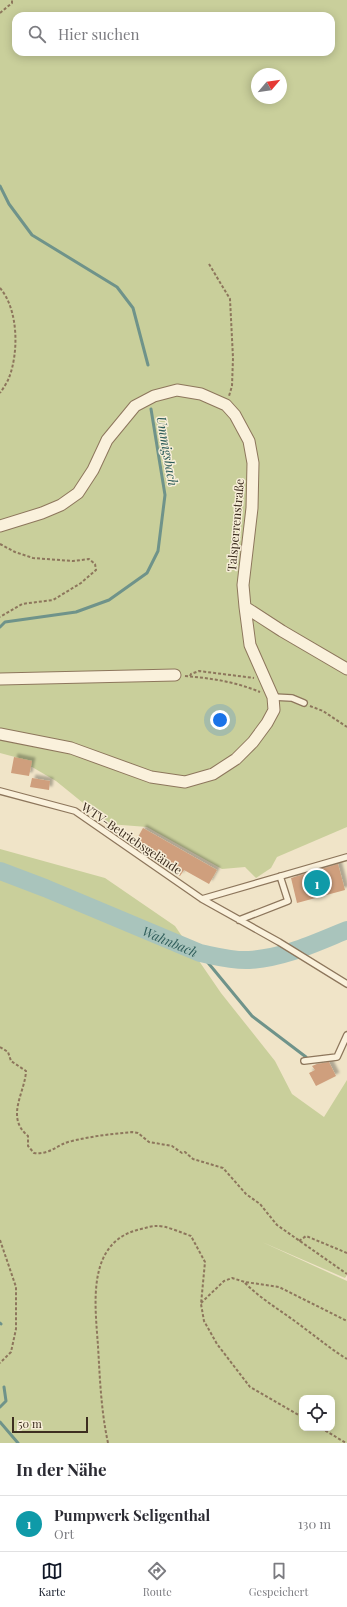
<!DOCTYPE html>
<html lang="de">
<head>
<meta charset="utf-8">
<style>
	:root { --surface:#fff; --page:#f2f2f3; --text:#2b2b33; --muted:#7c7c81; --line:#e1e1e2; --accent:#111827 }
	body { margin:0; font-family:"Playfair Display",serif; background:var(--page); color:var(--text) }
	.controls { position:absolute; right:12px; bottom:12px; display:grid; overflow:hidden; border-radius:8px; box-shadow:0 2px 10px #0003 }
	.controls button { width:36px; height:36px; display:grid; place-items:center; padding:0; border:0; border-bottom:1px solid var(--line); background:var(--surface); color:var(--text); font:20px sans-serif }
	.compass { position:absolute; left:251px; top:68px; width:36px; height:36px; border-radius:50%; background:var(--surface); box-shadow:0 2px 10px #0003; rotate:61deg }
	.scale { position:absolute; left:12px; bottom:10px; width:76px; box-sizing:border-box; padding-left:4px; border:2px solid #3d2e20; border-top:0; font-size:11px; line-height:14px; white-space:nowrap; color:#3d2e20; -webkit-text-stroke:3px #f7eed8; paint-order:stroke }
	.you { position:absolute; left:220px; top:720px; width:14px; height:14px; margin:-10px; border:3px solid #fff; border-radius:50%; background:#1a73e8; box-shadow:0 0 0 6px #1a73e833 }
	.badge { display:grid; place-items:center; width:26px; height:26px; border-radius:50%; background:var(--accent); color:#fff; font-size:13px; font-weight:700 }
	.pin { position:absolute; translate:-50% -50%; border:2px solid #fff; box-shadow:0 1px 4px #0006 }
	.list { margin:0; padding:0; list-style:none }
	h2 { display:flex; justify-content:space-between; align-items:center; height:52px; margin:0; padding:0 16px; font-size:17px }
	h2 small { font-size:13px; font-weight:400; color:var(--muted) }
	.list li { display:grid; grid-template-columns:26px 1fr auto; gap:12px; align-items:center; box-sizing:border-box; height:56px; padding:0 16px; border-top:1px solid var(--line) }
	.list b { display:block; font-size:15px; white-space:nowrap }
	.list p { margin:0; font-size:13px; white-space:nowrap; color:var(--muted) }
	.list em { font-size:13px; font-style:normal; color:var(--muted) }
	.icon { flex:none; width:22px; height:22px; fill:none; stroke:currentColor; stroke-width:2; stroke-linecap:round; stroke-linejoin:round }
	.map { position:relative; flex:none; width:347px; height:1443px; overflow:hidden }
	.search { position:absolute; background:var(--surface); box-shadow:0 2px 10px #0003; left:12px; right:12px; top:12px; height:44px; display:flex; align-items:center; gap:10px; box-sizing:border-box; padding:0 14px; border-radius:12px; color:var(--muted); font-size:15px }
	.sheet { height:108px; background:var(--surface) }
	nav { display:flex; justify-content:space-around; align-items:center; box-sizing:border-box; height:56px; border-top:1px solid var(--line); background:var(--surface); font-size:11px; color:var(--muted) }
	nav a { display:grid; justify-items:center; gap:2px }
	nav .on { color:var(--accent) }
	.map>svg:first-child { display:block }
	.green { fill:#c9cf9b; fill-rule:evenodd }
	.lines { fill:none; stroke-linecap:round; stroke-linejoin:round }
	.stream { stroke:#6f938a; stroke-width:3 }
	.river { stroke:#a9c4bc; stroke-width:18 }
	.building { fill:#cf9f7d; filter:url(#shadow) }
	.service-casing { stroke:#8d765c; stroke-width:8 }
	.minor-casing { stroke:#8d765c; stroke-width:13 }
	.path { stroke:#8d765c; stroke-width:2; stroke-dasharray:3 2; stroke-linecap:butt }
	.service { stroke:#faf1dc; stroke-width:5.5 }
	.minor { stroke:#faf1dc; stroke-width:11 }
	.labels { text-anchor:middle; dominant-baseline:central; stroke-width:3; stroke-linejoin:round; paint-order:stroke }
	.street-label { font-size:12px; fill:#3d2e20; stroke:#f7eed8 }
	.water-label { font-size:13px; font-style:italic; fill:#2f5d5a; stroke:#f7eed8 }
</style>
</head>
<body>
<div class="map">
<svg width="347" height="1443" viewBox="0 0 347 1443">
	<defs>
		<filter id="shadow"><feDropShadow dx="3.5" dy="-3.5" stdDeviation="1" flood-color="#0004"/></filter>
	</defs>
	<rect width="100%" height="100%" fill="#f0e4c8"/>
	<path class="green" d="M0,0H347V827L277,857L271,868L256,878L245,867L222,869L147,827L109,824L56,781L15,757L0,753ZM16,16H331V52H16ZM257,74H281V98H257Z
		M0,849L105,878L175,926L221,993L275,1061L292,1094L324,1117L347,1080V1275L345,1278L262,1242L347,1281V1443H0ZM302,1398H332V1428H302Z"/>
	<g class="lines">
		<path class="stream" d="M0,186L9,204L32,235L117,287L133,308L148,365
			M0,627L5,622L76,612L109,600L147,573L158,551L165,495L151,409
			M200,953L252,1016L306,1057
			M0,1323L1,1324
			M0,1407L6,1401L4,1387
			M0,1422L18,1443"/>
		<path class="river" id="s1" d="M0,871L45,888L200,953C215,956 233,961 249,960C284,958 315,943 347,930"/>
	</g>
	<path class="building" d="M14,757L32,761L29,776L11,773Z
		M32,778L50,781L49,790L30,787Z
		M143,828L217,870L209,884L184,870L180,876L159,864L133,846Z
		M338,864L345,890L297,903L291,878Z
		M329,1062L336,1076L316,1086L309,1073L315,1070L312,1066L317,1064Z"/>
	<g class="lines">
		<g class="service-casing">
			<path id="service" d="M273,697L292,698L304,703
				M0,791L75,811L202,899L279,942L347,984
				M202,899L347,857
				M239,920L288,901L280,876
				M304,1061L337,1057L347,1035"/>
		</g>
		<g class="minor-casing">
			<path id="minor" d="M0,526L42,513L61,505L78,493L93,470L107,440L135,406L154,396L177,390L201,394L226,405L235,415L249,441L253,463L252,508L243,585L245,607L250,645L273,697L274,710L267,723L253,742L236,759L213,774L185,782L151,777L71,748L0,734
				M245,607L282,631L347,669
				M0,679L175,675"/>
		</g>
		<path class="path" d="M0,13L12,3V0
			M209,264L230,299L233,358L232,386L229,396
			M0,288C19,310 19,355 8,380C6,384 3,389 0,393
			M0,544L15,552L33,558L73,561L89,559L95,564L96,570L81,583L53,600L22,604L0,617
			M185,676C211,678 236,682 260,692
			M190,676L191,674L199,671L254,678
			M310,706L323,711L347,727
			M0,1047L8,1052L11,1061L26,1071C25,1093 5,1117 28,1136V1146L34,1153C51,1155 57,1144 72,1141C92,1136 112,1134 132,1132L138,1133L149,1142L172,1146L182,1153L185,1152L193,1159L223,1168L246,1194L260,1204L277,1225L347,1274
			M0,1240L16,1287V1329L11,1352L0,1363
			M299,1241L306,1236L347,1253
			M245,1283C263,1301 285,1313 304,1328C319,1339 332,1350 347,1359
			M201,1303L224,1281L232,1278L245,1282L279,1287L347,1321
			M321,1428L346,1443
			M108,1443C101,1410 100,1380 98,1346C95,1303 86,1241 141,1229C146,1228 151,1226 156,1226C165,1225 182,1233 191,1236L205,1262L201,1304L204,1321L217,1344L250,1387L302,1417"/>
		<use href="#service" class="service"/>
		<use href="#minor" class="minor"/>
	</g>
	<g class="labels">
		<g class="street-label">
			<text transform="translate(235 525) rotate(-85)">Talsperrenstraße</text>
			<text transform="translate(132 838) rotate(34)">WTV-Betriebsgelände</text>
		</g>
		<g class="water-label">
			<text transform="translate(168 451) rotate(80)">Ummigsbach</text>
			<text stroke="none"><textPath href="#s1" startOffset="184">Wahnbach</textPath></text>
		</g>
	</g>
</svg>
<div class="controls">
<button><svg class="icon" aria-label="locate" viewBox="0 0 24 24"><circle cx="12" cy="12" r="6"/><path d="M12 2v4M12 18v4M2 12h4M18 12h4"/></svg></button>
</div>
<svg class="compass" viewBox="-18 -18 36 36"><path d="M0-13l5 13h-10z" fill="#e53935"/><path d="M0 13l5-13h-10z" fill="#7c7c81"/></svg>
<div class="scale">50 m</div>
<div class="you"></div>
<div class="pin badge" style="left:317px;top:883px;background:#0f9aa8">1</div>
<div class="search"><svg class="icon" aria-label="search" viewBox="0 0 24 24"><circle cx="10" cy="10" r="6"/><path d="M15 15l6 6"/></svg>Hier suchen</div>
</div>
<section class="sheet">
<h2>In der Nähe<small></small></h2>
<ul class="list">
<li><span class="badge" style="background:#0f9aa8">1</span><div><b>Pumpwerk Seligenthal</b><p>Ort</p></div><em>130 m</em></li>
</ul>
</section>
<nav>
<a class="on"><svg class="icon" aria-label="map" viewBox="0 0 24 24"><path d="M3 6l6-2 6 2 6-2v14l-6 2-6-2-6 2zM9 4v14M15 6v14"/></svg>Karte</a>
<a><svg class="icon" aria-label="directions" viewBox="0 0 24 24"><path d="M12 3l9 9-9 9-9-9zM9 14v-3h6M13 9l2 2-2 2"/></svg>Route</a>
<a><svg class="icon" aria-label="saved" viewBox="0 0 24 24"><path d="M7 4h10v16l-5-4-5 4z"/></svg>Gespeichert</a>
</nav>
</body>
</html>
